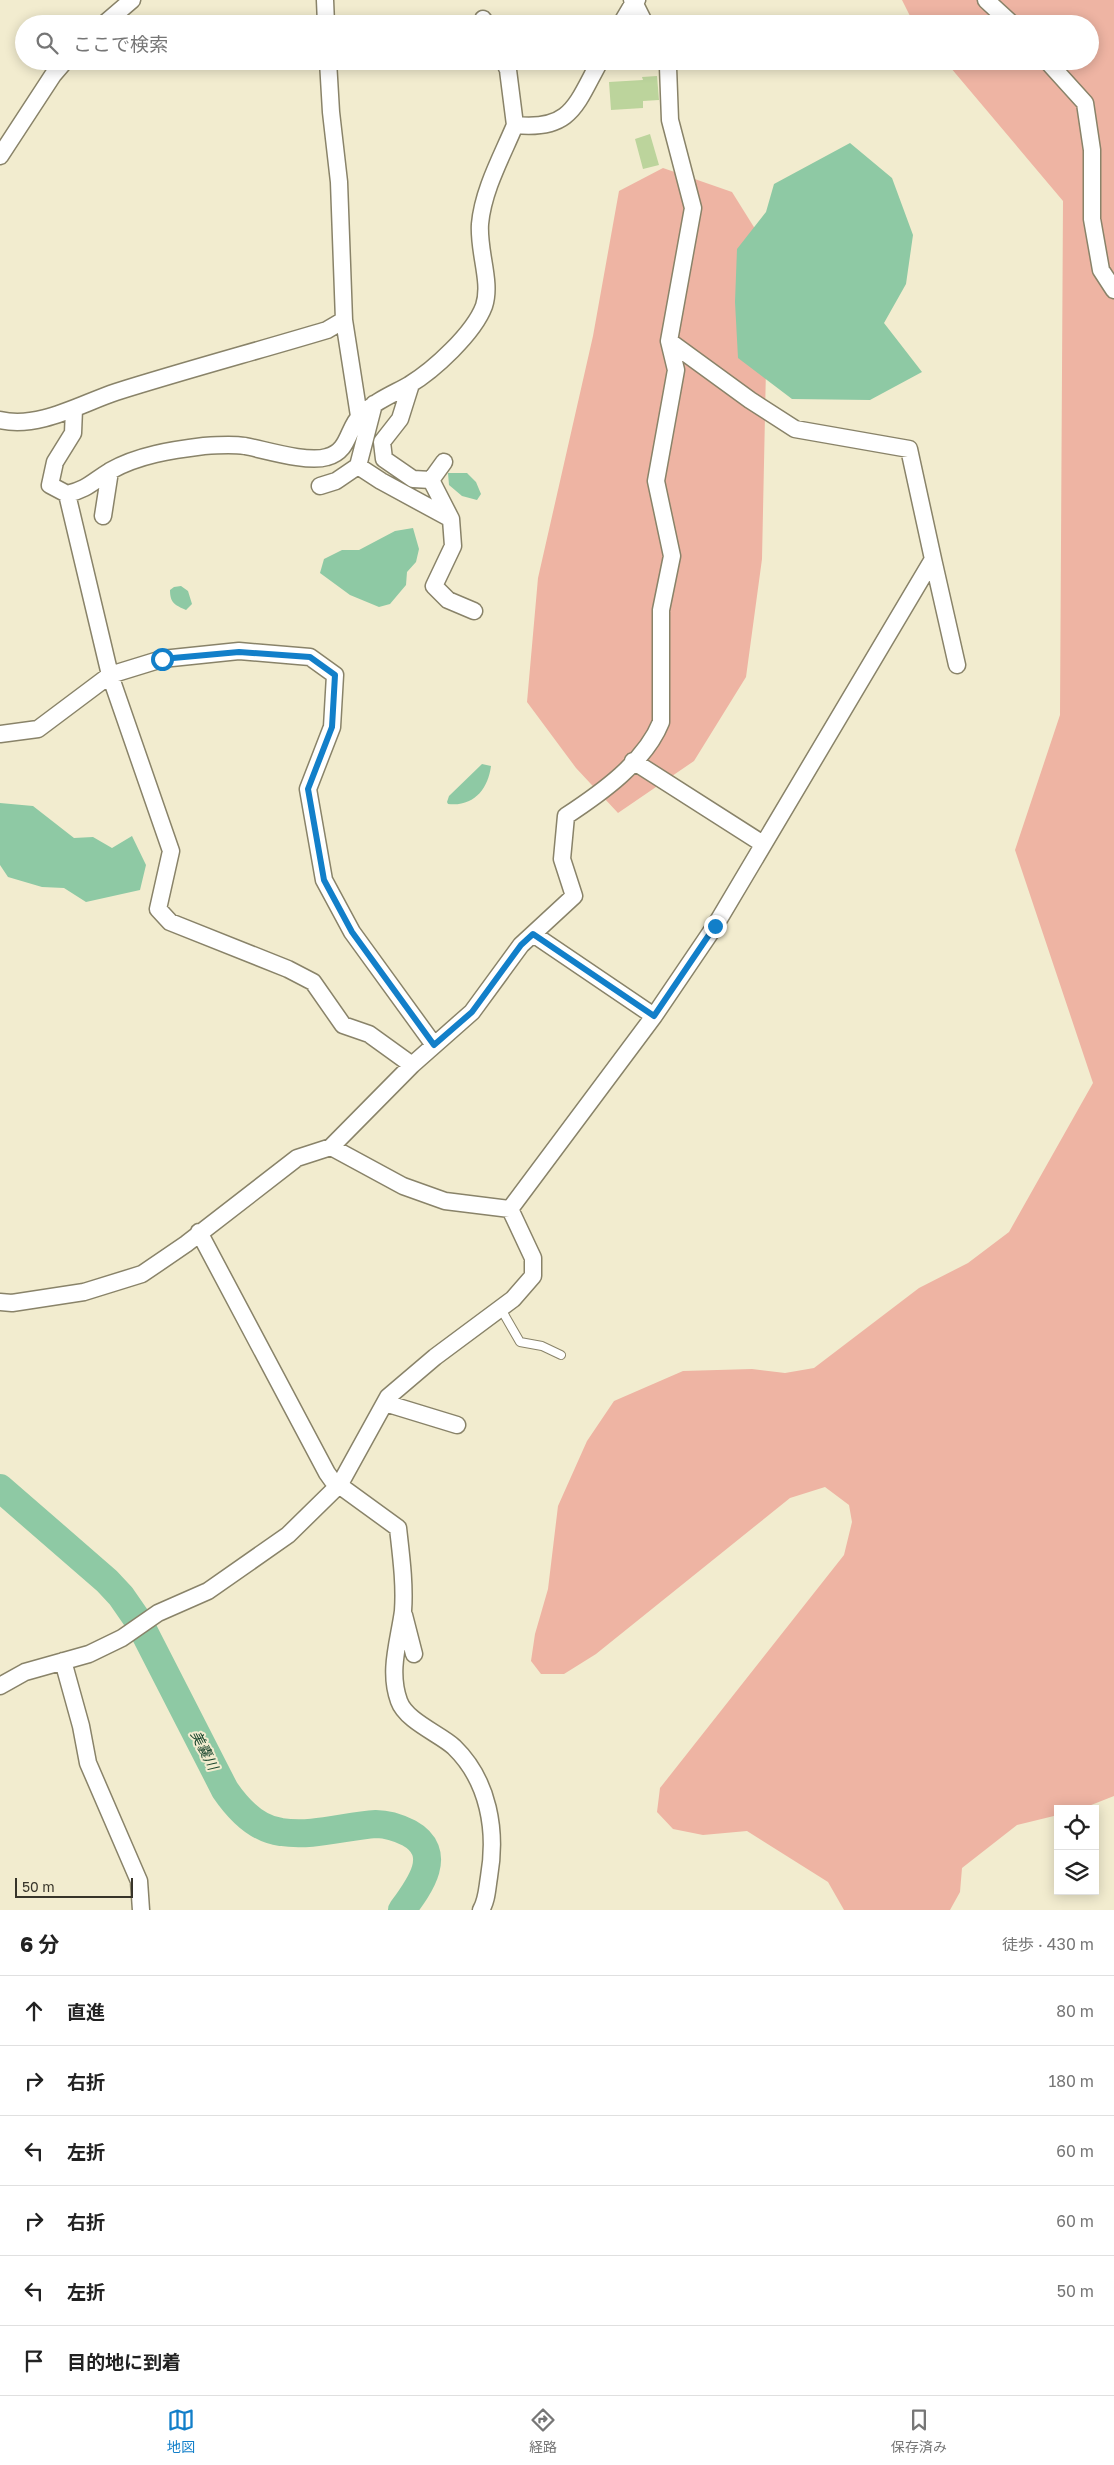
<!DOCTYPE html>
<html lang="ja">
<head>
<meta charset="utf-8">
<style>
	:root { --surface:#fff; --page:#f6f6f6; --text:#222; --muted:#767676; --line:#e0e0e0; --accent:#127fc9 }
	body { margin:0; font-family:"Golos Text","Noto Sans JP",sans-serif; background:var(--page); color:var(--text) }
	.controls { position:absolute; right:15px; bottom:15px; display:grid; overflow:hidden; border-radius:0px; box-shadow:0 2px 12px #0003 }
	.controls button { width:45px; height:45px; display:grid; place-items:center; padding:0; border:0; border-bottom:1px solid var(--line); background:var(--surface); color:var(--text); font:25px sans-serif }
	.scale { position:absolute; left:15px; bottom:12px; width:118px; box-sizing:border-box; padding-left:5px; border:2px solid #373429; border-top:0; font-size:14px; line-height:18px; white-space:nowrap; color:#373429; -webkit-text-stroke:4px #f2eccf; paint-order:stroke }
	.stop { position:absolute; width:15px; height:15px; margin:-11px; border:4px solid #127fc9; border-radius:50%; background:#fff }
	.stop.end { background:#127fc9; border-color:#fff; box-shadow:0 1px 5px #0008 }
	.list { margin:0; padding:0; list-style:none }
	h2 { display:flex; justify-content:space-between; align-items:center; height:65px; margin:0; padding:0 20px; font-size:21px }
	h2 small { font-size:16px; font-weight:400; color:var(--muted) }
	.list li { display:grid; grid-template-columns:32px 1fr auto; gap:15px; align-items:center; box-sizing:border-box; height:70px; padding:0 20px; border-top:1px solid var(--line) }
	.list b { display:block; font-size:19px; white-space:nowrap }
	.list em { font-size:16px; font-style:normal; color:var(--muted) }
	.icon { flex:none; width:28px; height:28px; fill:none; stroke:currentColor; stroke-width:2; stroke-linecap:round; stroke-linejoin:round }
	.map { position:relative; flex:none; width:1114px; height:1910px; overflow:hidden }
	.search { position:absolute; background:var(--surface); box-shadow:0 2px 12px #0003; left:15px; right:15px; top:15px; height:55px; display:flex; align-items:center; gap:12px; box-sizing:border-box; padding:0 18px; border-radius:28px; color:var(--muted); font-size:19px }
	.sheet { height:485px; background:var(--surface) }
	nav { display:flex; justify-content:space-around; align-items:center; box-sizing:border-box; height:70px; border-top:1px solid var(--line); background:var(--surface); font-size:14px; color:var(--muted) }
	nav a { display:grid; justify-items:center; gap:2px }
	nav .on { color:var(--accent) }
	.map>svg:first-child { display:block }
	.green { fill:#eeb4a3 }
	.water { fill:#8ec9a4 }
	.lines { fill:none; stroke-linecap:round; stroke-linejoin:round }
	.river { stroke:#8ec9a4; stroke-width:28 }
	.building { fill:#bcd49c }
	.lane-casing { stroke:#898369; stroke-width:10 }
	.street-casing { stroke:#898369; stroke-width:19 }
	.lane { stroke:#fff; stroke-width:8 }
	.street { stroke:#fff; stroke-width:16 }
	.route { stroke:#127fc9; stroke-width:6 }
	.labels { text-anchor:middle; dominant-baseline:central; stroke-width:4; stroke-linejoin:round; paint-order:stroke }
	.water-label { font-size:14px; font-style:italic; fill:#18452c; stroke:#f2eccf }
</style>
</head>
<body>
<div class="map">
<svg width="1114" height="1910" viewBox="0 0 1114 1910">
	<rect width="100%" height="100%" fill="#f2eccf"/>
	<path class="green" d="M902,0H1114V1796L1081,1809H1058V1815L1017,1825L962,1868L960,1892L950,1910H844L828,1882L747,1831L703,1835L673,1829L657,1812L660,1788L844,1555L852,1522L849,1505L825,1487L790,1498L596,1654L564,1674H541L531,1661L535,1634L548,1589L558,1506L587,1441L614,1401L683,1371L752,1369L785,1373L814,1368L919,1288L968,1263L1009,1232L1093,1083L1015,850L1060,715L1063,201L945,61H1090V24H914Z
		M663,168L732,192L757,232L767,320L762,559L746,677L694,761L618,813L576,768L527,702L538,578L593,336L619,191Z"/>
	<path class="water" d="M850,143L892,178L913,235L906,284L884,323L922,372L870,400L792,399L738,358L735,302L737,249L766,212L774,184Z
		M448,473H467L476,482L481,494L477,500L462,496L449,485Z
		M413,528L419,549L416,562L407,572L406,585L390,604L379,607L350,595L320,573L324,559L342,550H359L395,531Z
		M181,586L188,591L192,604L186,610C175,605 170,603 170,590L174,587Z
		M482,764L491,766C488,789 474,807 448,804L447,802L449,796Z
		M0,803L33,806L74,838L93,837L112,848L132,836L146,865L140,890L86,902L64,888L42,887L8,877L0,865Z"/>
	<g class="lines">
		<path class="river" d="M0,1488L107,1581L121,1596L139,1622L225,1790C238,1809 256,1829 281,1832C313,1837 345,1826 376,1824C388,1824 399,1828 409,1833C445,1853 419,1887 402,1910"/>
	</g>
	<path class="building" d="M657,76L659,100L643,101V108L611,110L609,82L643,80L642,77Z
		M650,134L659,165L643,169L635,139Z"/>
	<g class="lines">
		<g class="lane-casing">
			<path id="lane" d="M501,1309L520,1342L542,1346L561,1355"/>
		</g>
		<g class="street-casing">
			<path id="street" d="M325,0L326,24
				M637,0L634,2L645,24
				M986,0L1012,24
				M483,19L486,24
				M104,24L132,0
				M621,24L634,2L632,0
				M504,61L508,70L515,125
				M1047,61L1085,103L1092,150V219L1101,270L1114,290
				M0,156L53,75L65,61
				M344,320L359,416
				M411,384L400,419L382,442L384,459L413,479L431,480L451,519
				M74,409L73,433L55,462L50,485L67,494C88,489 92,482 110,471C138,455 172,450 204,446C217,445 233,444 245,446C266,450 307,463 327,457C350,451 347,428 361,415C375,401 393,394 409,385C434,370 474,333 484,306C492,282 478,252 480,224C483,190 502,156 515,125C572,131 576,104 600,61
				M0,420C39,429 80,404 116,392C186,370 257,351 327,330L344,320L339,182L331,112L328,61
				M358,466L374,404
				M431,480L444,462
				M320,486L336,481L358,466L381,481L451,519L453,546L434,586L448,600L474,611
				M67,494L110,675L171,851L158,909L170,922L288,969L313,982L343,1025L369,1034L412,1065
				M103,516L110,471
				M933,559L957,665
				M0,734L38,729L110,675L162,659L239,651L310,657L335,675L332,727L308,789L324,880L352,932L434,1045
				M633,761L763,844
				M533,934L654,1016
				M331,1147L412,1065L472,1012L521,945L574,896L562,859L566,816C601,793 645,762 661,722V610L672,556L656,481L676,370L669,341
				M199,1232L327,1473L332,1480L398,1528C401,1555 405,1584 403,1611C399,1641 388,1671 399,1701C406,1721 440,1734 454,1747C489,1781 497,1831 489,1877C487,1889 487,1900 481,1910
				M0,1302L12,1303L84,1292L142,1274L186,1244L297,1158L331,1147L403,1186L445,1201L510,1209L654,1016L715,926L933,559L909,449L795,429L750,400L669,341L693,208L670,120L668,67L665,61
				M385,1403L457,1425
				M404,1615L414,1654
				M63,1661L81,1726L88,1763L139,1881L141,1910
				M0,1686L25,1672L89,1654L122,1638L158,1613L208,1591L288,1535L340,1484L388,1397L435,1357L513,1299L533,1276V1258L510,1209"/>
		</g>
		<use href="#lane" class="lane"/>
		<use href="#street" class="street"/>
	</g>
	<g class="lines">
		<path class="route" d="M162,659L239,652L310,657L335,675L332,727L308,789L324,880L352,932L434,1045L472,1012L521,945L533,934L654,1016L715,926"/>
	</g>
	<g class="labels">
		<g class="water-label">
			<text transform="translate(205 1750) rotate(63)">美嚢川</text>
		</g>
	</g>
</svg>
<div class="controls">
<button><svg class="icon" aria-label="locate" viewBox="0 0 24 24"><circle cx="12" cy="12" r="6"/><path d="M12 2v4M12 18v4M2 12h4M18 12h4"/></svg></button>
<button><svg class="icon" aria-label="layers" viewBox="0 0 24 24"><path d="M12 4l9 5-9 5-9-5zM3 14l9 5 9-5"/></svg></button>
</div>
<div class="scale">50 m</div>
<div class="stop" style="left:162px;top:659px"></div>
<div class="stop end" style="left:715px;top:926px"></div>
<div class="search"><svg class="icon" aria-label="search" viewBox="0 0 24 24"><circle cx="10" cy="10" r="6"/><path d="M15 15l6 6"/></svg>ここで検索</div>
</div>
<section class="sheet">
<h2>6 分<small>徒歩 · 430 m</small></h2>
<ul class="list">
<li><svg class="icon" aria-label="ahead" viewBox="0 0 24 24"><path d="M12 20V5M6 11l6-6 6 6"/></svg><div><b>直進</b></div><em>80 m</em></li>
<li><svg class="icon" aria-label="right" viewBox="0 0 24 24"><path d="M7 20v-9h11M14 6l5 5-5 5"/></svg><div><b>右折</b></div><em>180 m</em></li>
<li><svg class="icon" aria-label="left" viewBox="0 0 24 24"><path d="M17 20v-9H6M10 6l-5 5 5 5"/></svg><div><b>左折</b></div><em>60 m</em></li>
<li><svg class="icon" aria-label="right" viewBox="0 0 24 24"><path d="M7 20v-9h11M14 6l5 5-5 5"/></svg><div><b>右折</b></div><em>60 m</em></li>
<li><svg class="icon" aria-label="left" viewBox="0 0 24 24"><path d="M17 20v-9H6M10 6l-5 5 5 5"/></svg><div><b>左折</b></div><em>50 m</em></li>
<li><svg class="icon" aria-label="arrive" viewBox="0 0 24 24"><path d="M6 21V4h12l-3 4 3 4H6"/></svg><div><b>目的地に到着</b></div></li>
</ul>
</section>
<nav>
<a class="on"><svg class="icon" aria-label="map" viewBox="0 0 24 24"><path d="M3 6l6-2 6 2 6-2v14l-6 2-6-2-6 2zM9 4v14M15 6v14"/></svg>地図</a>
<a><svg class="icon" aria-label="directions" viewBox="0 0 24 24"><path d="M12 3l9 9-9 9-9-9zM9 14v-3h6M13 9l2 2-2 2"/></svg>経路</a>
<a><svg class="icon" aria-label="saved" viewBox="0 0 24 24"><path d="M7 4h10v16l-5-4-5 4z"/></svg>保存済み</a>
</nav>
</body>
</html>
